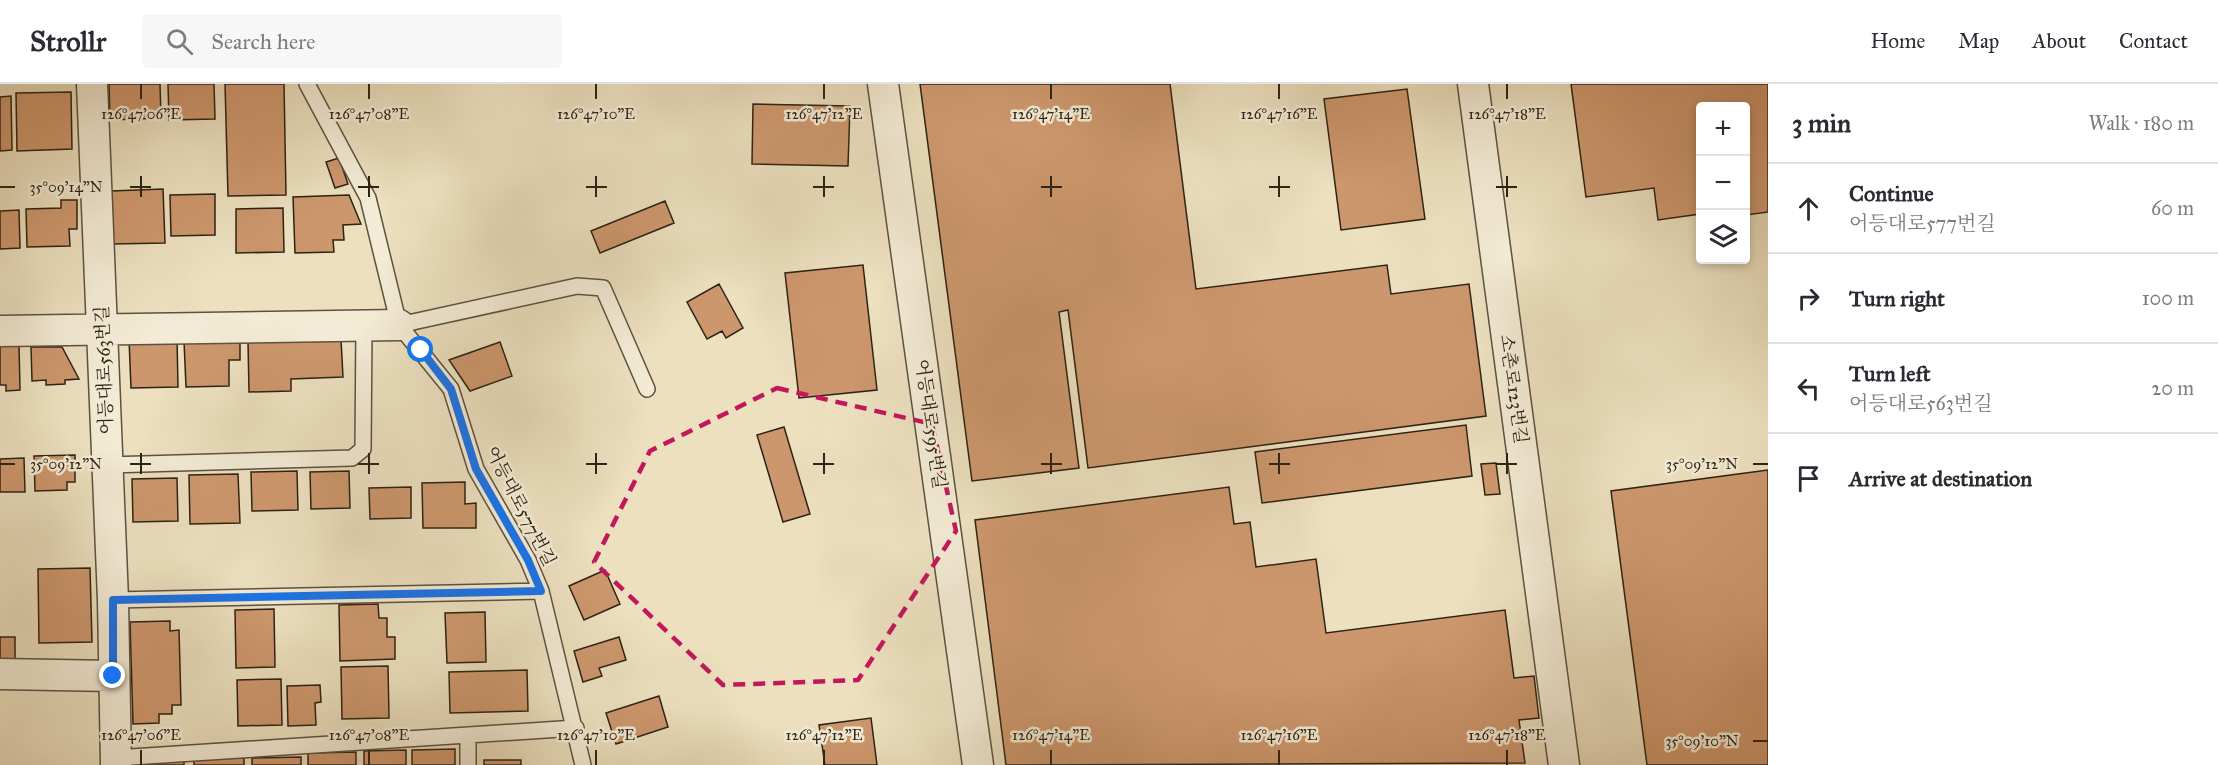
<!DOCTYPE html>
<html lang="en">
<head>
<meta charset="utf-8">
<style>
	:root { --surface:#fff; --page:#f7f7f7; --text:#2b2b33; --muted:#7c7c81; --line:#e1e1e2 }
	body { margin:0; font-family:"IM FELL Great Primer","Noto Serif KR",serif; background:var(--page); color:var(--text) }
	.controls { position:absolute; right:18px; top:18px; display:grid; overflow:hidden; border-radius:6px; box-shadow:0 3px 9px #0003 }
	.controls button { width:54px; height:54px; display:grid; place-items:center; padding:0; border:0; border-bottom:2px solid var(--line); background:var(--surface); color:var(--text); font:30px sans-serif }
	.stop { position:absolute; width:18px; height:18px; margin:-14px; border:4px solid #1a73e8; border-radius:50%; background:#fff }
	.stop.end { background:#1a73e8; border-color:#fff; box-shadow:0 2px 6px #0008 }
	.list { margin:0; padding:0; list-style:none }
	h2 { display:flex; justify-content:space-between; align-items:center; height:78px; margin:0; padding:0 24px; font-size:26px }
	h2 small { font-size:20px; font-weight:400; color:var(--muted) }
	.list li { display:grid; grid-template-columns:39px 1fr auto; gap:18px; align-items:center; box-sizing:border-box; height:90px; padding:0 24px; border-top:2px solid var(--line) }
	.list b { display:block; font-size:22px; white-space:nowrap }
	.list p { margin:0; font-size:20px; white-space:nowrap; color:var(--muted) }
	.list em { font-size:20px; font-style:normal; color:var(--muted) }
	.icon { flex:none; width:33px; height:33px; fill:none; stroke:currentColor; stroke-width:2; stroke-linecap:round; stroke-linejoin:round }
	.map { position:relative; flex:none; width:1768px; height:681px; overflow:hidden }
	header { display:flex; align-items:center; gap:36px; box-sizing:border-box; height:84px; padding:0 30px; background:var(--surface); border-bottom:2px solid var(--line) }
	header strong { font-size:28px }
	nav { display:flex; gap:33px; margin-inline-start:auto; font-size:21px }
	.search { width:420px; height:54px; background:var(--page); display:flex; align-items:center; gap:15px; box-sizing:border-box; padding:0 21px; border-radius:6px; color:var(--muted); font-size:22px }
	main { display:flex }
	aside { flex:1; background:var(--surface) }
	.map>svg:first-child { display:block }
	.building { fill:#cd976d; stroke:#2c2215; stroke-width:1.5 }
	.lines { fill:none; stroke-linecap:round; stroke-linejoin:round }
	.lane-casing { stroke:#5c5240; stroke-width:18 }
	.street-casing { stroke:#5c5240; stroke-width:33 }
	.lane { stroke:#f3ebd5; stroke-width:15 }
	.street { stroke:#f3ebd5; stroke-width:30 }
	.route { stroke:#1a73e8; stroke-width:8 }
	.marked { fill:none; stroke:#c2185b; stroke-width:4.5; stroke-dasharray:12 8; stroke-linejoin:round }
	.ticks { fill:none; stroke:#2c2215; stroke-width:2 }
	.labels { text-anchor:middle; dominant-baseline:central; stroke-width:5; stroke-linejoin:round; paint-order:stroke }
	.street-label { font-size:18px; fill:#2c2215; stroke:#f3ebd5 }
	.ticks-label { font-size:15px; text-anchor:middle; fill:#2c2215; stroke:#f3ebd5; stroke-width:5; stroke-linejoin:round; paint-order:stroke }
</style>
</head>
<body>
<header>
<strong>Strollr</strong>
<div class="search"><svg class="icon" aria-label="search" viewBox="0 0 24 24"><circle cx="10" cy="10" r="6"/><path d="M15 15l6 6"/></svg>Search here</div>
<nav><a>Home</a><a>Map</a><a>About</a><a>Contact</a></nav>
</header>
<main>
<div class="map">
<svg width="1768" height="681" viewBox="0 0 1768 681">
	<rect width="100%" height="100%" fill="#ece0bf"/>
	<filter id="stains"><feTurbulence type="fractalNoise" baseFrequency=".00333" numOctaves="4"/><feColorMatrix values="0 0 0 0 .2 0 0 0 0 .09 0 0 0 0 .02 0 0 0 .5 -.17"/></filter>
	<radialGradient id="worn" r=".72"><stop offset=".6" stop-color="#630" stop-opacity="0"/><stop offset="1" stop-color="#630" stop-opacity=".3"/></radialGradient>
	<path class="building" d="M109,0H160L161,34L110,36Z
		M168,0H214L215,35L169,36Z
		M225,0H284L286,111L228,112Z
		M920,0H1170L1196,205L1387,181L1391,210L1469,200L1486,332L1088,384L1068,226L1059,228L1079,384L972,397Z
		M1571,0H1768V128L1746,131V22H1700V130L1658,136L1654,104L1586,113Z
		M1407,5L1425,135L1341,146L1324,15Z
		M71,8L72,65L17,67L16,9Z
		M11,12L12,66L0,67V13Z
		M753,20L850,22L848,82L752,80Z
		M339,74L348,100L335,104L326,78Z
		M163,105L165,159L112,160L111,107Z
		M215,110V151L171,152L170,111Z
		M349,111L361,140L343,141L344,156H333L334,168L295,169L293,113Z
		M61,116H77V145H69L70,162L27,163L26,125L61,124Z
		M665,117L674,139L600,169L591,147Z
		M283,124L284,168L236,169V125Z
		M19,126L20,164L0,165V127Z
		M863,181L877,306L799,314L785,189Z
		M719,200L743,244L726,254L722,247L707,255L687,218Z
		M177,254L178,303L131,304L129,255Z
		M240,255V276H229V302L186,303L184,257Z
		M341,255L343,293L291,295V307L249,308L248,258Z
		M500,258L512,292L470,307L449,276Z
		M19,261L20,306L6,307V301H0V262Z
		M31,263H62L79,295L65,296V300L46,301V296L32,297Z
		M1466,341L1472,392L1262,419L1255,368Z
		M784,343L810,430L783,438L757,351Z
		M75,371V398H67V406L35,407L34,372Z
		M24,374L25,408H0V375Z
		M1496,379L1500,410L1485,411L1481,380Z
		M1768,386V681H1647L1611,407Z
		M297,387L298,426L252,427L251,388Z
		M349,387L350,424L311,425L310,388Z
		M238,390L240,439L190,440L189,391Z
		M177,394L178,437L133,438L132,395Z
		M465,398V420L476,419V444H423L422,399Z
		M411,403V434L370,435L369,404Z
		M1229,403L1234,440L1250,438L1256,483L1316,475L1326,549L1505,526L1514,594L1534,592L1539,634L1519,636L1525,679L1006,681L975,436Z
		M90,484L92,558L39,559L38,485Z
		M605,486L620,520L584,536L569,502Z
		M378,520L379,534H387V553H395V575L340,577L339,521Z
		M274,525L275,583L236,584L235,526Z
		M485,528L486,578L447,579L445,529Z
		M170,537V547L179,546L181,621H172V630H159V639L133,640L130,538Z
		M0,553H15V575H0Z
		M619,553L626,576L599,584L602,592L583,598L574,567Z
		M388,582L389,634L342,635L341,583Z
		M527,586L528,627L450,629L449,588Z
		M281,595L282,641L238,642L237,596Z
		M320,601L321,618L315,619L316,641L288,642L287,602Z
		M659,612L668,643L616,660L606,629Z
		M871,634L877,681H825L819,641Z
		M455,665V681H412V666Z
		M406,666V681H364V667Z
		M356,668V681H308V669Z
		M301,673V681H252V674Z
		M244,674V681H194V675Z
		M484,676H521V681H484Z
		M184,677V681H142V678Z"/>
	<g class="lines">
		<g class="lane-casing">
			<path id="lane" d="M307,0L368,114L399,241L451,305L476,385L528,476L541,507L583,681
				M399,241L577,202L603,204L647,305
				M108,381L352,374L363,365L364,242
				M113,516L541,507
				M468,651V681
				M116,674L576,644"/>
		</g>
		<g class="street-casing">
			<path id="street" d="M92,0L113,516L116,681
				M883,0L978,681
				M1473,0L1564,681
				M0,247L399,241
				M0,590L113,592"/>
		</g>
		<use href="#lane" class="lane"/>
		<use href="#street" class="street"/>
	</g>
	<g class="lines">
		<path class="route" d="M113,592V516L541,507L528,476L476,385L451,305L421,266"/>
	</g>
	<path class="marked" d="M777,304L932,340L956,447L858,596L723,601L594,478L650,367Z"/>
	<path class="ticks" d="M141,0V15M369,0V15M596,0V15M824,0V15M1051,0V15M1279,0V15M1507,0V15M141,92V113M369,92V113M596,92V113M824,92V113M1051,92V113M1279,92V113M1507,92V113M0,103H15M130,103H151M358,103H379M586,103H607M813,103H834M1041,103H1062M1269,103H1290M1496,103H1517M141,369V390M369,369V390M596,369V390M824,369V390M1051,369V390M1279,369V390M1507,369V390M0,380H15M130,380H151M358,380H379M586,380H607M813,380H834M1041,380H1062M1269,380H1290M1496,380H1517M1753,380H1768M1753,657H1768M141,666V681M369,666V681M596,666V681M824,666V681M1051,666V681M1279,666V681M1507,666V681"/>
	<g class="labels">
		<g class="street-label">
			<text transform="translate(104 286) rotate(-92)">어등대로563번길</text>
			<text transform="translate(1514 305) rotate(82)">소촌로123번길</text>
			<text transform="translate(931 340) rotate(82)">어등대로595번길</text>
			<text transform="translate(521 422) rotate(63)">어등대로577번길</text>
		</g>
	</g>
	<g class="ticks-label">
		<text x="141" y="35">126°47'06"E</text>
		<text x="369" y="35">126°47'08"E</text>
		<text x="596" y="35">126°47'10"E</text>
		<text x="824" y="35">126°47'12"E</text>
		<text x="1051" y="35">126°47'14"E</text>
		<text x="1279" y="35">126°47'16"E</text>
		<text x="1507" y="35">126°47'18"E</text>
		<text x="66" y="108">35°09'14"N</text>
		<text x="66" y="385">35°09'12"N</text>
		<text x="1702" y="385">35°09'12"N</text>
		<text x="141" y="656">126°47'06"E</text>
		<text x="369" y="656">126°47'08"E</text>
		<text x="596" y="656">126°47'10"E</text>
		<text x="824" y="656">126°47'12"E</text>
		<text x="1051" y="656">126°47'14"E</text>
		<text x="1279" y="656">126°47'16"E</text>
		<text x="1507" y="656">126°47'18"E</text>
		<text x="1702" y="662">35°09'10"N</text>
	</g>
	<rect width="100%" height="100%" filter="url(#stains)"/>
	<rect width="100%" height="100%" fill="url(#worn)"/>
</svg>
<div class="controls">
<button>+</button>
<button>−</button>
<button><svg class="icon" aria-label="layers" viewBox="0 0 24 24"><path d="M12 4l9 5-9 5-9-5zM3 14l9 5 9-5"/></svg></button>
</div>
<div class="stop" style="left:421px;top:266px"></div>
<div class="stop end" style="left:113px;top:592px"></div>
</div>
<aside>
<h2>3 min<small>Walk · 180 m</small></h2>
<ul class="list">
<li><svg class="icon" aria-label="ahead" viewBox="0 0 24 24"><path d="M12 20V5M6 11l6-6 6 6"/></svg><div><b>Continue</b><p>어등대로577번길</p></div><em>60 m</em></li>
<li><svg class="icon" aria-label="right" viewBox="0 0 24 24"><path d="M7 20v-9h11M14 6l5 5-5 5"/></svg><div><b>Turn right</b></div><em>100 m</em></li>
<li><svg class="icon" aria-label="left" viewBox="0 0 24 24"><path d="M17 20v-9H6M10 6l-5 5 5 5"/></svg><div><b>Turn left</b><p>어등대로563번길</p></div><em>20 m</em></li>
<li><svg class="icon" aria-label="arrive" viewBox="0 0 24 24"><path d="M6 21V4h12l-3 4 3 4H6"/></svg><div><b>Arrive at destination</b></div></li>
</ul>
</aside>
</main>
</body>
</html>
